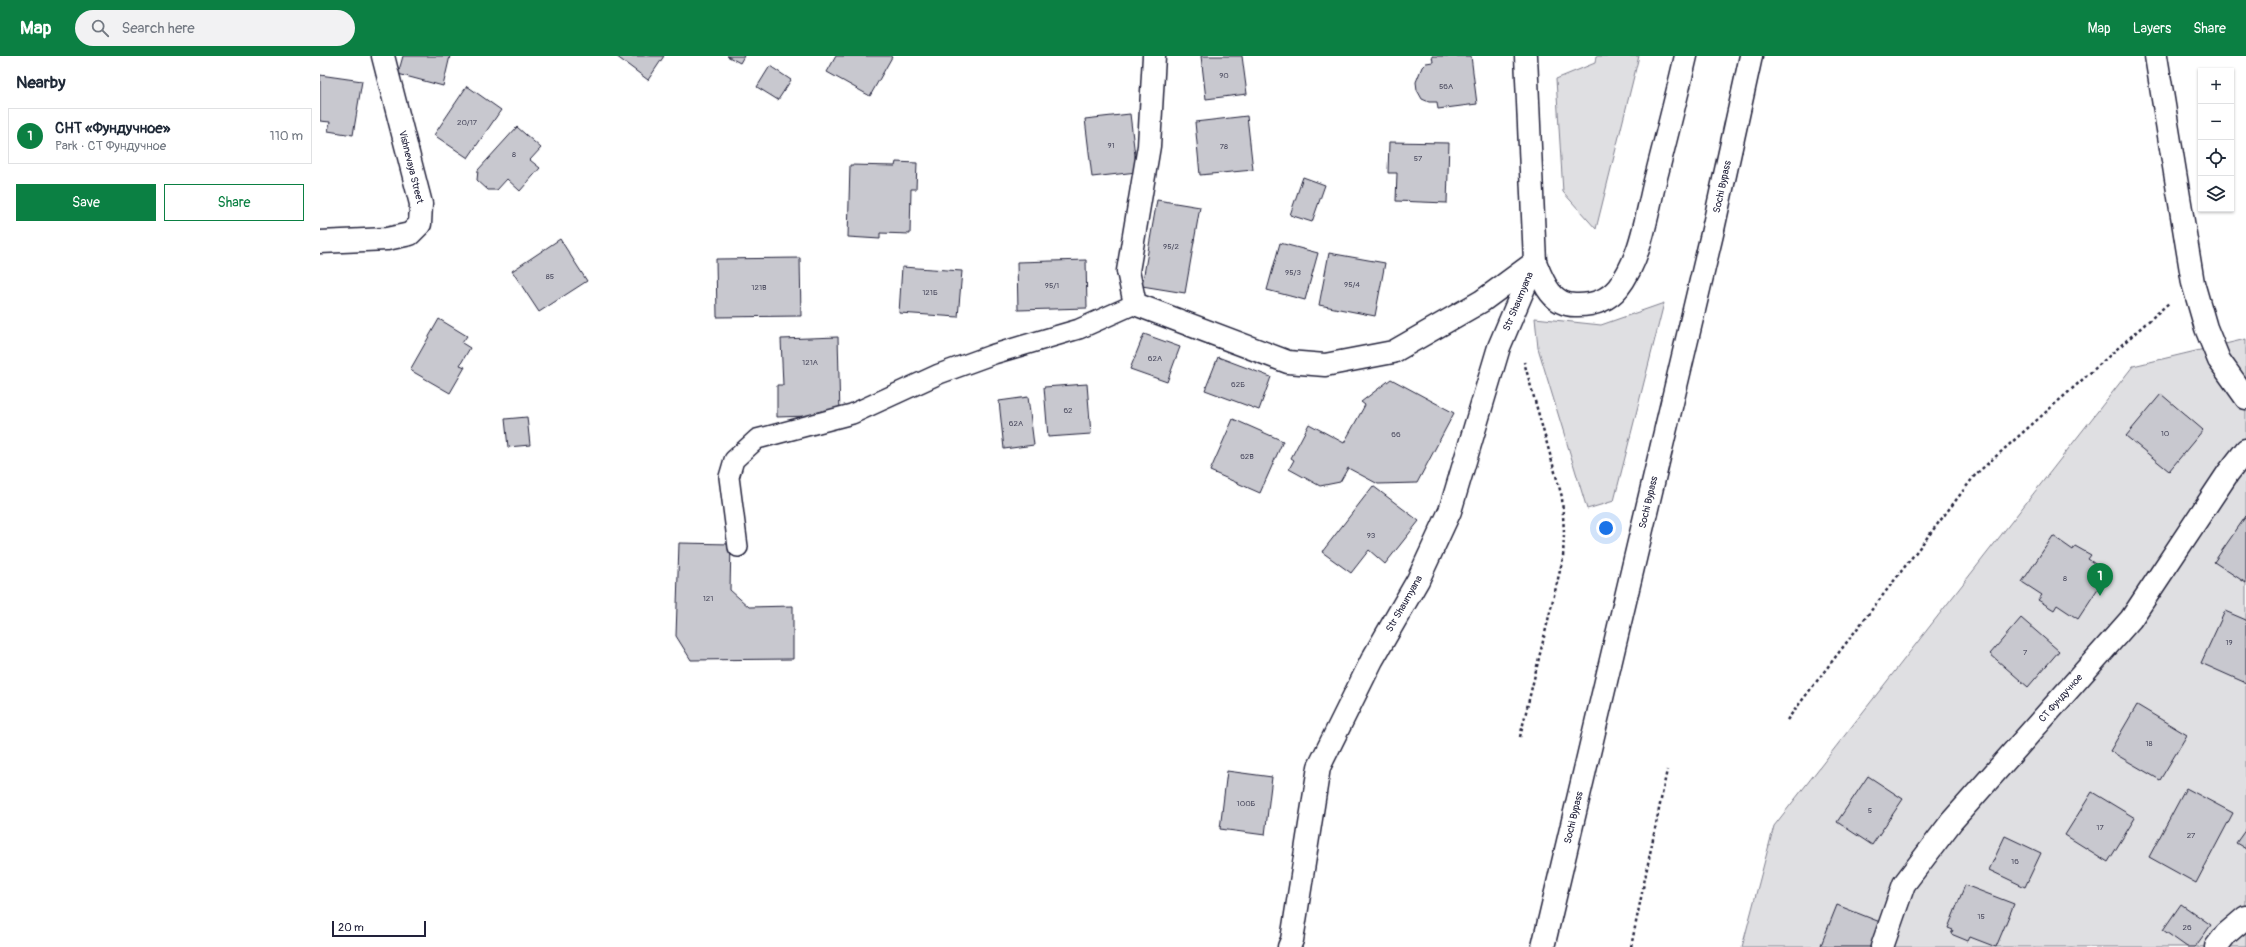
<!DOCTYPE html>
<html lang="en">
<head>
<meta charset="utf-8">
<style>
	:root { --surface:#fff; --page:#f2f2f3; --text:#1f2937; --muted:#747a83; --line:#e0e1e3; --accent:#0b8043 }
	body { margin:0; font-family:Pangolin,sans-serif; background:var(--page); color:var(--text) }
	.controls { position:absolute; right:12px; top:12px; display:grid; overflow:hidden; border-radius:0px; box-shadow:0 1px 3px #0004 }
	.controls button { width:36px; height:36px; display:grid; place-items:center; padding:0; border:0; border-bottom:1px solid var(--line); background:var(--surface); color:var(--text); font:20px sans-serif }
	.scale { position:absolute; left:12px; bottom:10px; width:94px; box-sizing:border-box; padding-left:4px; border:2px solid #22223b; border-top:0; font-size:11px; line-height:14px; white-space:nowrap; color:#22223b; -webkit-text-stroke:3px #fff; paint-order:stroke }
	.you { position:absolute; left:1286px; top:472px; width:14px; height:14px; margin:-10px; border:3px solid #fff; border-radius:50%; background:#1a73e8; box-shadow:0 0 0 6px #1a73e833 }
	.badge { display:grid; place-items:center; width:26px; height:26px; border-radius:50%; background:var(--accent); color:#fff; font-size:13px; font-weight:700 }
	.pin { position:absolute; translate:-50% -33px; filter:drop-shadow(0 1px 2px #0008) }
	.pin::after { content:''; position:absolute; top:21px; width:14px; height:12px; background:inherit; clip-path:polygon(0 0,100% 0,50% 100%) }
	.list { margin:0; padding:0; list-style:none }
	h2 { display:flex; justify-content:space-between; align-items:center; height:52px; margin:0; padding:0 16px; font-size:17px }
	h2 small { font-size:13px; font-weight:400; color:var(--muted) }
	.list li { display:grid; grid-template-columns:26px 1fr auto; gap:12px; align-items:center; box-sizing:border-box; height:56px; margin:0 8px 8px; padding:0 8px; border:1px solid var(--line); border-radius:0px }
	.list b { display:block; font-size:15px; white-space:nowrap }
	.list p { margin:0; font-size:13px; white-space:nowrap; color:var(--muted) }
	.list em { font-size:13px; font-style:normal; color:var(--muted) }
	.actions { display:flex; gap:8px; padding:12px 16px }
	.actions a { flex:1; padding:9px 0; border:1px solid var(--accent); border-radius:0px; text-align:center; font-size:14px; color:var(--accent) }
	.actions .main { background:var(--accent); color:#fff }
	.icon { flex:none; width:22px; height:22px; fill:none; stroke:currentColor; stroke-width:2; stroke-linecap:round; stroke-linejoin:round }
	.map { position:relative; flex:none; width:1926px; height:891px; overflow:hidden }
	header { display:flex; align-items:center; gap:24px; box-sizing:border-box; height:56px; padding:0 20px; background:var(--accent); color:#fff }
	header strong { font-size:19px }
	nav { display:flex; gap:22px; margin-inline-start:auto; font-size:14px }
	.search { width:280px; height:36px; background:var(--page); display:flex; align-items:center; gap:10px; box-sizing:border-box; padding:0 14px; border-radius:22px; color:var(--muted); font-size:15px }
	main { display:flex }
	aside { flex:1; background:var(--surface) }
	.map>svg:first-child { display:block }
	.green { fill:#dfdfe2; stroke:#80808e }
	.building { fill:#c8c8cf; stroke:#22223b }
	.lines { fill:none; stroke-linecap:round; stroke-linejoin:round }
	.lane-casing { stroke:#22223b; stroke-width:22 }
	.street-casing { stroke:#22223b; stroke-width:25 }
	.highway-casing { stroke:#22223b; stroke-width:25 }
	.path { stroke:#22223b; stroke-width:2.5; stroke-dasharray:3 3; stroke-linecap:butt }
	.lane { stroke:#fff; stroke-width:19 }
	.street { stroke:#fff; stroke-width:22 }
	.highway { stroke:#fff; stroke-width:22 }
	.labels { text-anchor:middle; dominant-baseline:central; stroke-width:3; stroke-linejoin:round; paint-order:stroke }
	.number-label { font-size:8px; fill:#4c4c60 }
	.street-label { font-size:10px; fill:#22223b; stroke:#fff }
</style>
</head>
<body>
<header>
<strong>Map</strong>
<div class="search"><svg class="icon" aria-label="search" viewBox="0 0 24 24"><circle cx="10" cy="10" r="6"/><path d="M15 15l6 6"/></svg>Search here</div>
<nav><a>Map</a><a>Layers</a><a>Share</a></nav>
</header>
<main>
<aside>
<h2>Nearby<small></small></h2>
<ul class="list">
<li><span class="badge">1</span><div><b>СНТ «Фундучное»</b><p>Park · СТ Фундучное</p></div><em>110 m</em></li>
</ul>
<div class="actions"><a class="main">Save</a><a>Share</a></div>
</aside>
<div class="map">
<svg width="1926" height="891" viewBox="0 0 1926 891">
	<rect width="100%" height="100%" fill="#fff"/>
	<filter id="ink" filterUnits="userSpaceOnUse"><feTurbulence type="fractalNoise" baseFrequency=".025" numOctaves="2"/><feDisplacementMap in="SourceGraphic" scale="8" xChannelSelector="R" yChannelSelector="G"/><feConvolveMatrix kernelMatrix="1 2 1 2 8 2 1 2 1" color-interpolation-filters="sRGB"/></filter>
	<g filter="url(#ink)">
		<path class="green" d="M1276,0H1319L1276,173L1243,136L1236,23L1275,7Z
			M1344,247L1294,445L1267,453L1218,292L1215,262L1281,269Z
			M1926,283V891H1422L1454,770L1813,310Z"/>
		<path class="building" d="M83,0H130L123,30L78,18Z
			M296,0H344L328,24Z
			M407,0H424L420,7Z
			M516,0H570L572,1L550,40L507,16Z
			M881,0H922L927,38L886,43Z
			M1112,0H1151L1157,48L1118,53L1117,46H1109L1102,43L1097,34L1096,26L1102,11L1106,7L1113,6Z
			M450,10L471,24L458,44L437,31Z
			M0,19L42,25L33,79L8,75L10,66L0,65Z
			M147,30L181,54L148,102L114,79Z
			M810,58L817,116L772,121L765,63Z
			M927,60L933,114L880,119L875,66Z
			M197,71L221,92L210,104L220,112L200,135L187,123L177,134H168L157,124L158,114Z
			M1069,86L1129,87L1127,147L1076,145L1077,117H1068Z
			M576,106L597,107L596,133H591L590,178L560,177V183L528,181L530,109L575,110Z
			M983,121L1005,129L992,166L970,159Z
			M837,144L880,151L865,237L822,230Z
			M240,183L267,225L219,256L192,215Z
			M960,187L998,197L985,244L947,234Z
			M1009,197L1065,207L1055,260L999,249Z
			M480,202L481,260L397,261L396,203Z
			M766,204L767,252L698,254L697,206Z
			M582,211L642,215L638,261L579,257Z
			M119,263L147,280L142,287L150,292L140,309L145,311L130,337L90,314Z
			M824,278L860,291L847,326L810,313Z
			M518,281L520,359L457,361V329H463L461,283Z
			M898,301L951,321L939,354L885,334Z
			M1071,323L1134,357L1097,427L1058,428L1028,412L1020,426L1000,430L969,413L974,404L971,402L989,368L1024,387L1045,349L1041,346Z
			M767,328L771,378L728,381L724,331Z
			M1841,338L1883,374L1849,415L1806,380Z
			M708,341L714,389L684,393L679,345Z
			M207,361L210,389L188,391L185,363Z
			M913,363L963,385L940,437L890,415Z
			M1053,430L1099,465L1065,508L1049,494L1031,517L1002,496Z
			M1926,460V527L1894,506Z
			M1733,480L1753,494L1755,490L1771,499L1768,503L1788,517L1758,563L1737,549L1734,554L1718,544L1722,539L1702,526Z
			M359,487L411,488L410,534L429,551L473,550V603L371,604L356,580Z
			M1905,555L1926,564V627L1881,607Z
			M1701,562L1739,595L1708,631L1670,598Z
			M1817,649L1867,679L1840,724L1790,695Z
			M907,715L952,721L945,779L900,773Z
			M1548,720L1583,743L1552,789L1517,766Z
			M1866,732L1913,757L1876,827L1829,801Z
			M1772,736L1815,762L1788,806L1745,779Z
			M1926,773V793L1916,787Z
			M1685,780L1721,797L1705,831L1669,814Z
			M1645,829L1694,848L1676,891L1650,881L1648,885L1631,878L1633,874L1628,872Z
			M1861,848L1891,869L1875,891H1867L1843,874Z
			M1517,849L1560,866L1551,891H1507L1501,889Z"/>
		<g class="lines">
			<g class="lane-casing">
				<path id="lane" d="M418,491L409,421L414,404L437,383L532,358L619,318L674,298L759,273L815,248"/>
			</g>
			<g class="street-casing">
				<g id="street">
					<path d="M834,0L829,90L808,215L815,248L968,306L1005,309L1073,296L1162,245L1215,206"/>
					<path d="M1206,0L1215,206C1223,226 1232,251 1258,249C1273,249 1288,244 1298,232C1320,204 1326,163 1334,129C1345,86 1356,43 1366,0"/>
					<path d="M1836,0L1873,227L1886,272L1899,304L1926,342"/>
					<path d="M0,186L67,183L90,178L100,168L101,148L63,0"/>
					<path id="s1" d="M969,891L972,884L999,711L1052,604L1098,524L1130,455L1179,291L1215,206"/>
					<path id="s2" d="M1562,891L1584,828L1632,765L1811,563L1908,417L1926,394"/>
					<path d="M1896,891L1906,878L1926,861"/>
				</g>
			</g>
			<g class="highway-casing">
				<g id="highway">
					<path id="s3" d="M1223,891L1392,178L1431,0"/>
				</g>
			</g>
			<path class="path" d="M1467,664L1656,418L1850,246
				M1200,681L1243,502L1244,477L1242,441L1204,306
				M1311,891L1347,714"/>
			<use href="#lane" class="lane"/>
			<use href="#street" class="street"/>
			<use href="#highway" class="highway"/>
		</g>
	</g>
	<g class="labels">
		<g class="number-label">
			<text x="904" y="19">90</text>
			<text x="1126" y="30">56А</text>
			<text x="147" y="66">20/17</text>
			<text x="791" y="89">91</text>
			<text x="904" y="90">78</text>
			<text x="194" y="98">8</text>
			<text x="1098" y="102">57</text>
			<text x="851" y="190">95/2</text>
			<text x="973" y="216">95/3</text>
			<text x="230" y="220">85</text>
			<text x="1032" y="228">95/4</text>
			<text x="732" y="229">95/1</text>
			<text x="439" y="231">121В</text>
			<text x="610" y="236">121Б</text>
			<text x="835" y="302">62А</text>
			<text x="490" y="306">121А</text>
			<text x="918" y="328">62Б</text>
			<text x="748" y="354">62</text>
			<text x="696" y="367">62А</text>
			<text x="1845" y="377">10</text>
			<text x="1076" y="378">66</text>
			<text x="927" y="400">62В</text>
			<text x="1051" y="479">93</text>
			<text x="1745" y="522">8</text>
			<text x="388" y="542">121</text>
			<text x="1909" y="586">19</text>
			<text x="1705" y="596">7</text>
			<text x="1829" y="687">18</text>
			<text x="926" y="747">100Б</text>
			<text x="1550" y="754">5</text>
			<text x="1780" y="771">17</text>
			<text x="1871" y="779">27</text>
			<text x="1695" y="805">16</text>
			<text x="1661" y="860">15</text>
			<text x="1867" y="871">26</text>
		</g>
		<g class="street-label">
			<text transform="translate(91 111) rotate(76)">Vishnevaya Street</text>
			<text stroke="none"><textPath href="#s3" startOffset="781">Sochi Bypass</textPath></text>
			<text stroke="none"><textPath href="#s1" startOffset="691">Str Shaumyana</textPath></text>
			<text stroke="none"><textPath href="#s3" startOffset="457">Sochi Bypass</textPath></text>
			<text stroke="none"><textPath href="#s1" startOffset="367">Str Shaumyana</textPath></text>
			<text stroke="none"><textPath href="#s2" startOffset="310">СТ Фундучное</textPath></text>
			<text stroke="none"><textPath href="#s3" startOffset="133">Sochi Bypass</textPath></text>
		</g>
	</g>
</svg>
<div class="controls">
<button>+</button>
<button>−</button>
<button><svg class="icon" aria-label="locate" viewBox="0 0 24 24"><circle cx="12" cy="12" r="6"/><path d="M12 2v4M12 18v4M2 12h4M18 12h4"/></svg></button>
<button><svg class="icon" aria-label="layers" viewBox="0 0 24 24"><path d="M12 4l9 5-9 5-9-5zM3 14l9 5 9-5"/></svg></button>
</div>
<div class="scale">20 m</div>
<div class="you"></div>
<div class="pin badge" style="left:1780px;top:540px">1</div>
</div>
</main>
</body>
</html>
